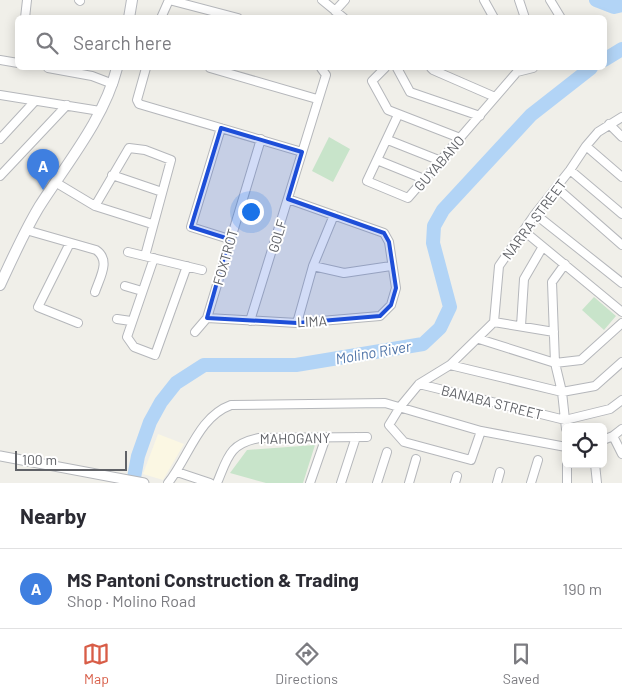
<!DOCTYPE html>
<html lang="en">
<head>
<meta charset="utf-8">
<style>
	:root { --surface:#fff; --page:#f7f7f7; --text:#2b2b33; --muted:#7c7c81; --line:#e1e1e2; --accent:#d85d47 }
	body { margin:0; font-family:Barlow,sans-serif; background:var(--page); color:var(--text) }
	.controls { position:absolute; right:15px; bottom:15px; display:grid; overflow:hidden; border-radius:8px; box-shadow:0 2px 12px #0003 }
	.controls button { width:45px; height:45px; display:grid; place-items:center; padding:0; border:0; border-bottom:1px solid var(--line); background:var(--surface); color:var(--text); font:25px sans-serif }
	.scale { position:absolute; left:15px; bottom:12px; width:112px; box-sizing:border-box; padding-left:5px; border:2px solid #606267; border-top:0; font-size:14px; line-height:18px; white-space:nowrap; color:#606267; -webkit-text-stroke:4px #fff; paint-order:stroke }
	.you { position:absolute; left:250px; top:211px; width:18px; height:18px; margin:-12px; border:4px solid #fff; border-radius:50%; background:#1a73e8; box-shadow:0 0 0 8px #1a73e833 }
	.badge { display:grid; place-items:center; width:32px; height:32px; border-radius:50%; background:var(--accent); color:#fff; font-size:16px; font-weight:700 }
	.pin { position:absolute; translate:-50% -41px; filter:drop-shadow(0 1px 2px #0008) }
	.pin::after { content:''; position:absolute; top:26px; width:18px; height:15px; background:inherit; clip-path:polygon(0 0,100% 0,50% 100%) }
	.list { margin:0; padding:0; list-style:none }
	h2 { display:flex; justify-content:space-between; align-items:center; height:65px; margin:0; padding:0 20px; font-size:21px }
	h2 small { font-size:16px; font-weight:400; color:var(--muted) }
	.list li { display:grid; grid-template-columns:32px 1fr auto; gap:15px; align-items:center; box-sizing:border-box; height:80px; padding:0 20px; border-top:1px solid var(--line) }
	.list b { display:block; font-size:19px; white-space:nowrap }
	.list p { margin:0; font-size:16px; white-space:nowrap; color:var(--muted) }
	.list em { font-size:16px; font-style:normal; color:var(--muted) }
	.icon { flex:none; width:28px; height:28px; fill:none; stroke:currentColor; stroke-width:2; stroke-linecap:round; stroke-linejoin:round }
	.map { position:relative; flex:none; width:622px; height:483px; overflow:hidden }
	.search { position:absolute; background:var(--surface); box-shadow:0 2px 12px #0003; left:15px; right:15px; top:15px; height:55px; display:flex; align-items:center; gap:12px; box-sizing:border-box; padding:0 18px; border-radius:8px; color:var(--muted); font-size:19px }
	.sheet { height:145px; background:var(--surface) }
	nav { display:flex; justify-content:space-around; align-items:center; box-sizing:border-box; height:70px; border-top:1px solid var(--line); background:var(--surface); font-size:14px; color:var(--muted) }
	nav a { display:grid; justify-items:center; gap:2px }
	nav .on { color:var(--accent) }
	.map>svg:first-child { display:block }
	.commercial { fill:#fbf7e3 }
	.green { fill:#c8e4ca }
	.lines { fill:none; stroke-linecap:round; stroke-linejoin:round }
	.river { stroke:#b2d4f6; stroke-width:14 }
	.minor-casing { stroke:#b5b7bb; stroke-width:10 }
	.tertiary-casing { stroke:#b5b7bb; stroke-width:11 }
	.secondary-casing { stroke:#b7b9be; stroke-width:12 }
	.minor { stroke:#fff; stroke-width:8 }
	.tertiary { stroke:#fff; stroke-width:9 }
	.secondary { stroke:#fff; stroke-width:10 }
	.marked { fill:#1d4ed8; fill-opacity:0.2; stroke:#1d4ed8; stroke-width:4; stroke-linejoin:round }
	.labels { text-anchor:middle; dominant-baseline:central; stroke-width:4; stroke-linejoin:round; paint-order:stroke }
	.street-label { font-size:14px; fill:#606267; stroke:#fff }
	.water-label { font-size:15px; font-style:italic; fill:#4f74a8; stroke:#fff }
</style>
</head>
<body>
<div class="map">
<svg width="622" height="483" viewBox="0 0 622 483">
	<rect width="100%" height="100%" fill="#f0efe9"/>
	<path class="commercial" d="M158,434L184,444L163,480L143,474Z"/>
	<path class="green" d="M329,137L350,149L333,182L312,171Z
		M594,297L616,316L604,330L582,310Z
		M315,445L303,483H266L230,473L247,450Z"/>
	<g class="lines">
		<path class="river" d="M596,0L614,7L622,5
			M604,60L622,49
			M133,483L138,456L150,422L161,402L176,383L204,365H296L423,344L440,328L450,307L433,243L434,226L443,210L531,115L591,68"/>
		<g class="minor-casing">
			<path id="minor" d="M79,0L80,1
				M322,0L344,18
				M484,0L494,18
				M519,0L525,18
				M550,0L561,18
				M335,11L345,0
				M25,18L27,0
				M161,18L169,0L238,18
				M0,60L18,63
				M48,68L92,76L113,84
				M146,68L137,100L139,104L302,152
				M210,68L317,99
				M385,68L372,81L388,110L460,138
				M397,68L410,92L480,116
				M431,68L433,70L495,97
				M0,95L100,111
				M398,115L367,181L408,198L517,72L533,68
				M609,124L622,137
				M221,128L191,227L229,239
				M0,139L35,101
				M388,140L441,161
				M586,146L622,177
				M377,160L424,179
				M570,170L622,214
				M112,175L162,192
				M0,176L67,105
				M55,182L95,206L152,224
				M557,188L622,245
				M95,206L129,148L145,150L171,160L145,256
				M535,214L622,283
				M26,230L96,250C111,260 100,277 95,292
				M524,231L622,312
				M70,243L38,307L78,323
				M128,252L202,270
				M154,258L127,337L134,347L155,355L187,266
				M565,264L552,282L555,363L562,392L566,429
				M313,266L344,273L391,266
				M125,286L142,291
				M207,318L261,139
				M117,319L131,321
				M250,321L326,75L321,68
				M494,322L554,332
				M297,323L313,266L334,215
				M521,326L524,279L542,248
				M195,332L207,318L297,323L380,316L391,305L396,288L389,242L384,233L288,199
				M479,339L555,363L581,360L622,323
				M450,365L562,392L595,386L622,362
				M419,384L565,420L610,409L622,400
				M481,431L471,460L404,442L389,425L400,407L419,384L450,365L494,322L499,266L535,214L570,170L586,146L598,132L622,117
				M613,436L622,454
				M603,440L613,436L622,429
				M567,464V483
				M595,464L597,483
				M177,472L210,483
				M168,483C189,457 198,417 231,405L385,403L481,431L566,447
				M217,483C228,457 229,444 259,438L367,437
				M310,483L326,437
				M341,483L356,437
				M377,483L387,452
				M409,483L416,459
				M455,483L457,476
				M497,483L500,472
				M531,483L538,460"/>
		</g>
		<g class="tertiary-casing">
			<path id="tertiary" d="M0,456L144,483"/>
		</g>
		<g class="secondary-casing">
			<path id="secondary" d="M129,18L132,0
				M0,285C12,259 24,232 39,207C67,163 104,119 117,68"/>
		</g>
		<use href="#minor" class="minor"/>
		<use href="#tertiary" class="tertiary"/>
		<use href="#secondary" class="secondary"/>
	</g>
	<path class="marked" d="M221,128L302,152L288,199L384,233L389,242L396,288L391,305L380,316L297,323L207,318L229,239L191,227Z"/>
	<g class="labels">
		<g class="street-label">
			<text transform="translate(439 163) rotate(-49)">GUYABANO</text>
			<text transform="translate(534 219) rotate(-53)">NARRA STREET</text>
			<text transform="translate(277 236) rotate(-73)">GOLF</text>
			<text transform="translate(225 257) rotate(-74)">FOXTROT</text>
			<text transform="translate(312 321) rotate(-3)">LIMA</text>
			<text transform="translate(492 402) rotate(14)">BANABA STREET</text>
			<text transform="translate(295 438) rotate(-1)">MAHOGANY</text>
		</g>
		<g class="water-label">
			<text transform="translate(373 352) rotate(-10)">Molino River</text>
		</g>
	</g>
</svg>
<div class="controls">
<button><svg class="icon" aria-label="locate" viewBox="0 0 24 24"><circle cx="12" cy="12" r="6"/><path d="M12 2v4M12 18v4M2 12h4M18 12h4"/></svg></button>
</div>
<div class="scale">100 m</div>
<div class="you"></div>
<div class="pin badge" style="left:43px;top:190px;background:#3f7fe0">A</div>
<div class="search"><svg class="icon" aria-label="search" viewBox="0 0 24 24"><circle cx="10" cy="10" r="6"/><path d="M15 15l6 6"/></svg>Search here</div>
</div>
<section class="sheet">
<h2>Nearby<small></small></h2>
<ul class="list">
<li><span class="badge" style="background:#3f7fe0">A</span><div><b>MS Pantoni Construction &amp; Trading</b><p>Shop · Molino Road</p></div><em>190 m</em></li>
</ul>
</section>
<nav>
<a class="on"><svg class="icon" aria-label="map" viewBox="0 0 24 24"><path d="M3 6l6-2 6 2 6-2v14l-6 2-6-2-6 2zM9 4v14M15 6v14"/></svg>Map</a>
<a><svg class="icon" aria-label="directions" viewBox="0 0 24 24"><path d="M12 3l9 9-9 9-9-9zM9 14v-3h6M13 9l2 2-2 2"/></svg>Directions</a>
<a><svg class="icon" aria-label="saved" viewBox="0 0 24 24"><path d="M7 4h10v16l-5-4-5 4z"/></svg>Saved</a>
</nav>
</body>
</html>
